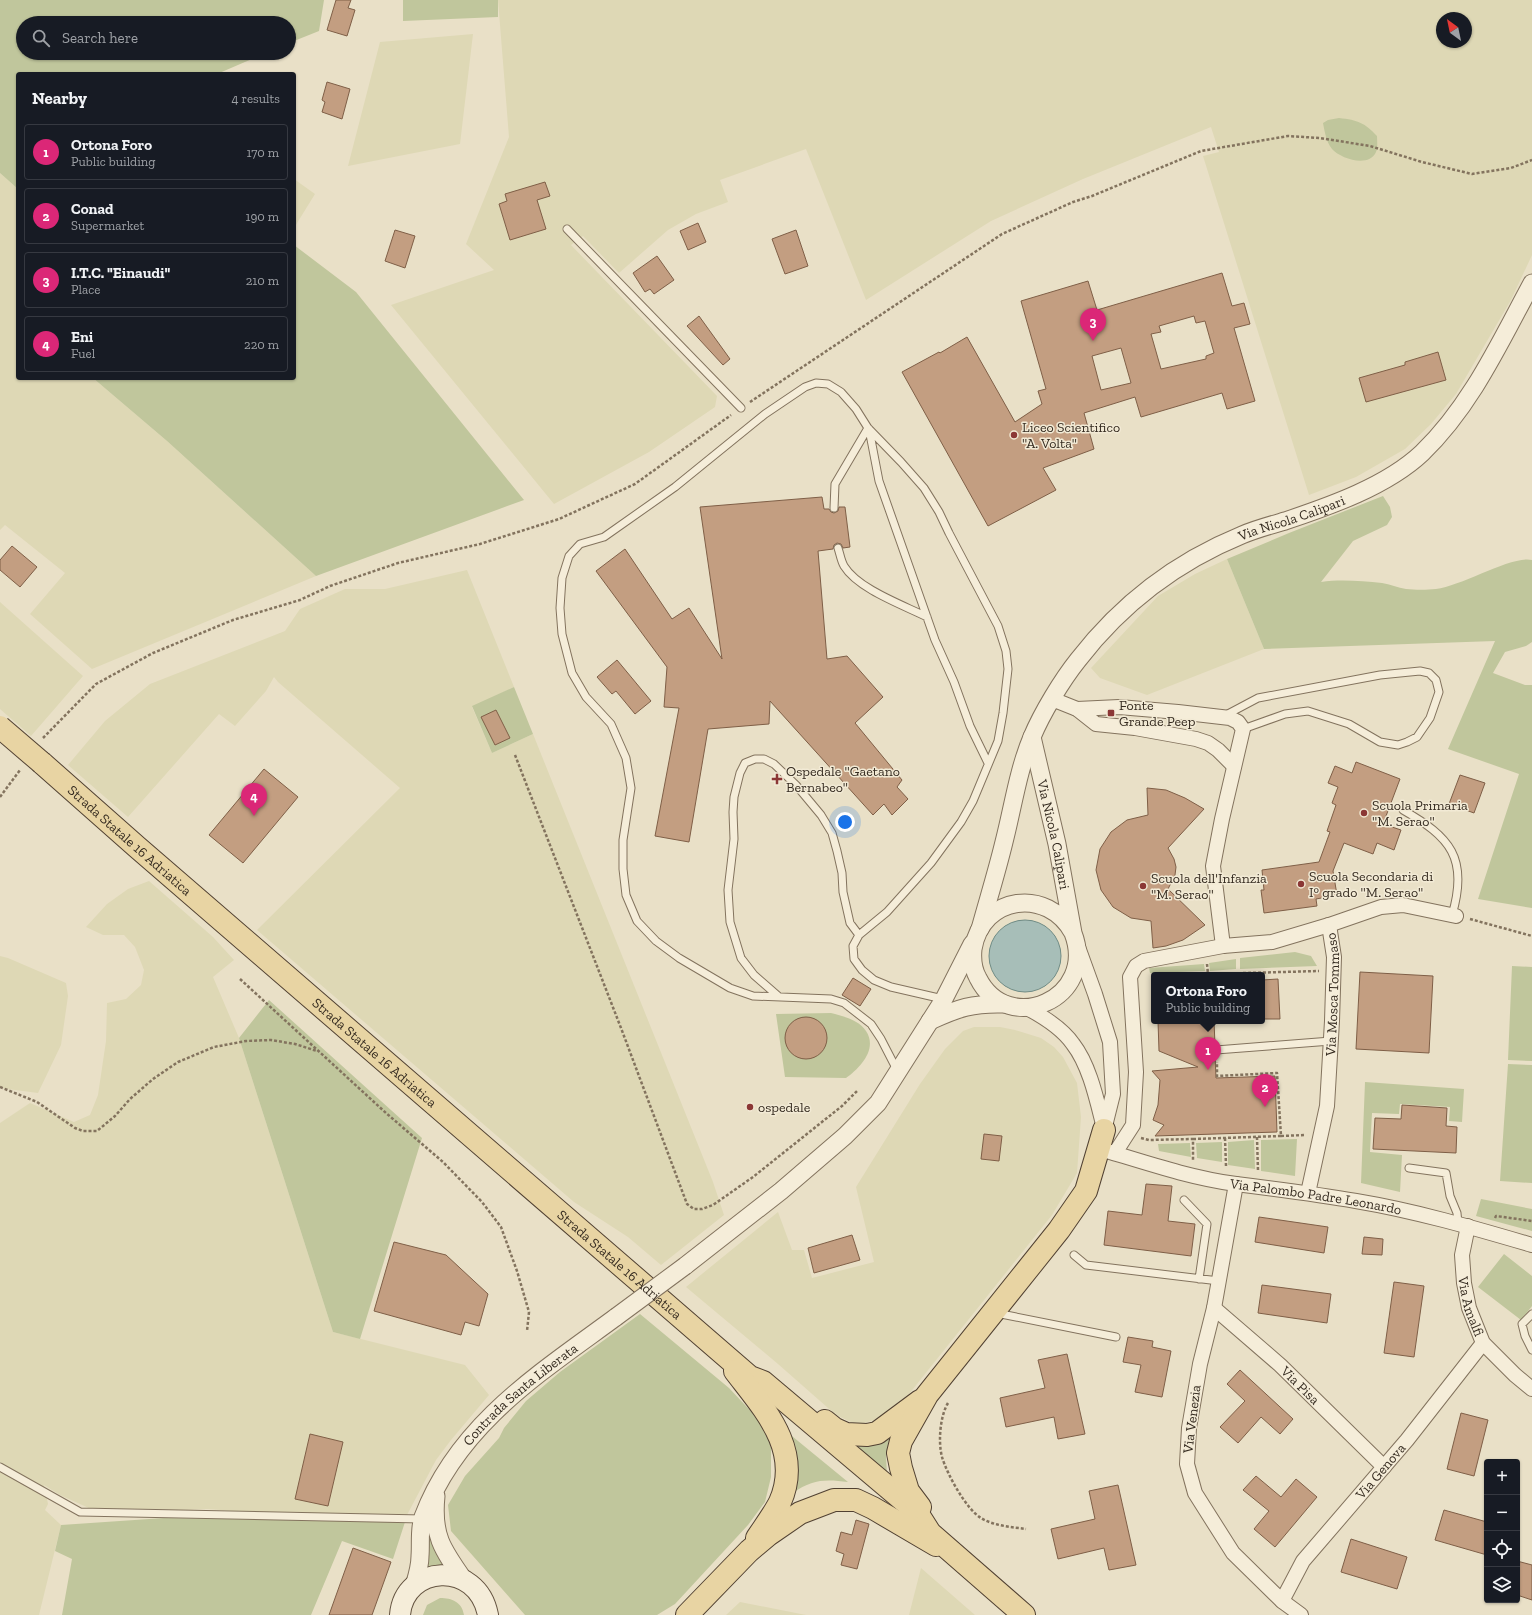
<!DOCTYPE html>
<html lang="en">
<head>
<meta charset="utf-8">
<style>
	:root { --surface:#171b24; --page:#242831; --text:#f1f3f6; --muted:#9ea1a6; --line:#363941; --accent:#db2777 }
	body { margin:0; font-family:"Zilla Slab",serif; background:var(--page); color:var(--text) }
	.controls { position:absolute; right:12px; bottom:12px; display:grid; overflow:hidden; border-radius:4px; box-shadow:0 1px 3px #0004 }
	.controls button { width:36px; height:36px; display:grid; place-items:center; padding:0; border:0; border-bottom:1px solid var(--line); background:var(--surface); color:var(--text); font:20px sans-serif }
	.compass { position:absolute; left:1436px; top:12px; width:36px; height:36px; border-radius:50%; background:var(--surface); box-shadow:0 1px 3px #0004; rotate:327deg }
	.you { position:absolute; left:845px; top:822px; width:14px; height:14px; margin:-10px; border:3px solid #fff; border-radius:50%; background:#1a73e8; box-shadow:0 0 0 6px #1a73e833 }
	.badge { display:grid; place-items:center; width:26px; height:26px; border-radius:50%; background:var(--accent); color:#fff; font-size:13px; font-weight:700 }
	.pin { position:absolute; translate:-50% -33px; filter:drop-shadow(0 1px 2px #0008) }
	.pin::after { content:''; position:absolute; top:21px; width:14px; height:12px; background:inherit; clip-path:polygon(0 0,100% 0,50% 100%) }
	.popup { position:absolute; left:1151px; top:972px; width:114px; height:52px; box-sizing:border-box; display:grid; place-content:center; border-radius:4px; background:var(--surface); filter:drop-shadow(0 1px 3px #0005); font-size:13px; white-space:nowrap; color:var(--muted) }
	.popup b { font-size:15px; color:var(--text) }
	.popup::after { content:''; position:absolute; left:50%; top:100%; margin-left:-8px; border:8px solid transparent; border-top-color:var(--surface) }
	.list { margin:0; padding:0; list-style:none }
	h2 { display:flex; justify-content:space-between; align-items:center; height:52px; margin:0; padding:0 16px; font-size:17px }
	h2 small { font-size:13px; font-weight:400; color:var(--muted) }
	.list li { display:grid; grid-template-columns:26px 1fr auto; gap:12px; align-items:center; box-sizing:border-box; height:56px; margin:0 8px 8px; padding:0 8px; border:1px solid var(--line); border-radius:4px }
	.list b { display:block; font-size:15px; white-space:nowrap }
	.list p { margin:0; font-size:13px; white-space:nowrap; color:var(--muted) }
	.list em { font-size:13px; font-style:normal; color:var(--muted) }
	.icon { flex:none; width:22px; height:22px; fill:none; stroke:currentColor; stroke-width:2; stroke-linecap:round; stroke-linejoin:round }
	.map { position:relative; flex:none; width:1532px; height:1615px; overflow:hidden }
	.search { position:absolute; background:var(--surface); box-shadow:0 1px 3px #0004; left:16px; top:16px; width:280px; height:44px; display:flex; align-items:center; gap:10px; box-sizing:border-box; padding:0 14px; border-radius:22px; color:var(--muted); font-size:15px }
	.panel { position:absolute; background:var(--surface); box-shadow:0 1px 3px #0004; left:16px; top:72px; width:280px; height:308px; border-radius:4px }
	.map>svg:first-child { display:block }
	.farmland { fill:#ded8b5; fill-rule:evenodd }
	.green { fill:#c0c69c }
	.water { fill:#a7beb8; stroke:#6f8b85 }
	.building { fill:#c39e81; stroke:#7f5f47; fill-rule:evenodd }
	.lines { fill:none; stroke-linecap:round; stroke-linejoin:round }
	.service-casing { stroke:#83735e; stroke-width:9 }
	.minor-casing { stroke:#83735e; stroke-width:16 }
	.tertiary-casing { stroke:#83735e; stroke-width:19 }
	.secondary-casing { stroke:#655441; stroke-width:22 }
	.primary-casing { stroke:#514132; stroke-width:24 }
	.path { stroke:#83735e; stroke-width:2.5; stroke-dasharray:3 2; stroke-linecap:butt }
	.service { stroke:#f5edd9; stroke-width:7 }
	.minor { stroke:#f5edd9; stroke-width:14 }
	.tertiary { stroke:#f5edd9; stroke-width:17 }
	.secondary { stroke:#f5edd9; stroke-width:20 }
	.primary { stroke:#e8d4a3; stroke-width:22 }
	.tertiary-bridge-casing { stroke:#83735e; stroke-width:19; stroke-linecap:butt }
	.primary-bridge-casing { stroke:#514132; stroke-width:24; stroke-linecap:butt }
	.tertiary-bridge { stroke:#f5edd9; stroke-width:17 }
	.primary-bridge { stroke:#e8d4a3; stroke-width:22 }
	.poi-dot { fill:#8b3735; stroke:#f2ead5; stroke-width:1.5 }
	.labels { text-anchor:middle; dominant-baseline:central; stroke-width:3; stroke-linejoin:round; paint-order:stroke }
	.poi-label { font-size:14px; fill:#352b20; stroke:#f2ead5; text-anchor:start }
	.street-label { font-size:14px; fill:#352b20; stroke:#f2ead5 }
</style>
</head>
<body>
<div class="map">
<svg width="1532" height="1615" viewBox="0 0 1532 1615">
	<rect width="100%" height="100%" fill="#e9e0c7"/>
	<path class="farmland" d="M498,0H1532V255L1511,300L1456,394L1431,424L1405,449L1356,477L1309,495L1203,156L1219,152L1211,127L1083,179L991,221L866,300L806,149L720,180L728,202L696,214L668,230L619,273L583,236L571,245L717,396L715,407L649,452L554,504L391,305L494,270L466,244L509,137ZM1442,18H1466V42H1442Z
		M473,34L460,144L348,166L380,42Z
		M0,173L18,189V378H93L167,441L316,576L92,669L30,614L65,573L5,525L0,530Z
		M294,179L315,194L294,228Z
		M1227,559L1264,649L1147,695L1100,678L1091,668L1158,596L1195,574Z
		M467,570L514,687L472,707L492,753L533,734L713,1182L724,1215L661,1265L628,1237L574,1202L257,930L400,788L278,682L274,677L266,691L235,726L219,714L128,817L68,765L105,721L150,684L285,631L300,609L345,589H385Z
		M0,602L83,676L31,736L0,709Z
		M149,881L213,937L234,960L213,977L239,1038L333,1332L465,1365L489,1395L451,1440L436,1460L407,1515L260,1513L207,1509L166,1511L91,1509L60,1495L44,1485L48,1504L45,1510L61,1525L39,1615H0V1123L30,1103L74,1122L90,1115L98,1095L106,1041L107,1003L126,999L141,985L144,970L135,947L124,935H103L86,927L107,904L128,889Z
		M0,956L8,958L66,983L68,996L61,1045L38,1093L0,1088Z
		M974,1027H1000L1015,1030L1041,1038L1054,1047L1063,1057L1077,1083L1081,1117L1077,1173L1052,1215L909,1394L885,1417L857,1425L836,1415L778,1364L686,1287L778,1212L792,1250H804L812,1278L874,1262L856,1187L920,1084L945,1049L963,1031Z
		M921,1568L975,1615H909Z
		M740,1602L806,1615H726Z"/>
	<path class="green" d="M0,0H324L319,31L289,43V23H23V53H266L217,74H18V189L0,173Z
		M403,0H498V17L403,21Z
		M1339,118C1358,120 1365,123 1377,136C1377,141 1378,148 1376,152C1369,168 1341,159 1332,149C1326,141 1325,133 1323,123L1328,120Z
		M294,245L356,292L524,500L316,576L167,441L93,378H294Z
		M1383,496L1390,507L1392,517L1387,525L1353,541L1321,582C1340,579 1362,581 1382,583C1390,584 1398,588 1406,589C1415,590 1427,590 1436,589C1462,586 1512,555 1532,560V642L1526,646L1505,652L1493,673L1525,685H1532V908L1478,899L1519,774L1448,749L1495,641L1264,649L1227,559L1289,533Z
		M514,687L533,734L492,753L472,706Z
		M1295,952L1311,956L1317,966L1240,969V958Z
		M1236,959V969L1210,971L1209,963Z
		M1204,964L1205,971L1150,973L1149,968Z
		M1512,966L1532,967V1061L1508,1060Z
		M269,1000L422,1138L360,1339L333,1332L239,1038Z
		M831,1013C843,1016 859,1020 866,1031C878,1049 860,1068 846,1078L785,1077L776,1014Z
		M1508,1064L1532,1065V1183L1500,1181Z
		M1365,1082L1464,1089L1462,1122L1449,1121L1450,1107L1400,1104L1399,1114L1372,1113L1370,1152L1402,1155L1400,1192L1361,1183Z
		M1297,1139L1295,1176L1261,1171V1140Z
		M1254,1140L1255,1169L1228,1165V1142Z
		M1222,1142V1162L1197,1158L1196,1143Z
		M1190,1143L1191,1157L1159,1151L1158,1144Z
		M1481,1199L1532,1209V1231L1476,1216Z
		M1504,1254L1532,1276V1306L1521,1320L1478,1287Z
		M640,1314L729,1388L761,1422L768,1436L771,1448V1477L765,1502L748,1525L675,1604L657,1615H525L451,1531L448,1505L465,1476L499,1438L504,1428L526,1401L560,1372Z
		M892,1430L886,1456L887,1475L847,1439Z
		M787,1432L848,1482C826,1479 812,1479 793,1493Z
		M164,1518L405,1522L393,1559L342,1541L311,1615H62L72,1559L55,1551L61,1525Z
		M428,1521L443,1564L425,1570Z
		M440,1598C452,1598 462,1602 464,1615H423L427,1605Z"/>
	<path class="water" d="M989 956a36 36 0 1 1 72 0a36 36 0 1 1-72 0Z"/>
	<path class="building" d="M336,0H351L348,8L355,10L347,36L327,30Z
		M327,82L350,89L342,119L322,112L325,102L322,100Z
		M545,182L550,196L537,200L546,229L510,240L499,204L507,201L505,194Z
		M698,223L706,242L688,250L680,231Z
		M395,230L415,236L405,268L385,261Z
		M796,230L808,266L785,274L772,239Z
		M657,256L674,280L654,294L650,289L645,292L633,273Z
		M1222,273L1232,306L1244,303L1250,324L1234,328L1255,401L1227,409L1222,393L1141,417L1135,397L1084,413L1094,449L1043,468L1056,490L988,526L902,372L939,352L940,353L967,337L1015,422L1042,404L1038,391L1046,389L1021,301L1088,281L1097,310ZM1194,316L1196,323L1205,321L1214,353L1206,356V359L1161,369L1151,334L1161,332L1159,326ZM1121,348L1131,383L1101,390L1092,356Z
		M699,316L730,359L723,365L687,326Z
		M1438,352L1446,380L1366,402L1359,378L1405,365V362Z
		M822,497L824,509H829L831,512L834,513L838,511L839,507H845L850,547L843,548L841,544L837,543L834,545L833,549L818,551L827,659L847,656L883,697L855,723L902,780L897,787L908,799L892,815L884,804L873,815L770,701L769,724L708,729L689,842L655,836L679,708L664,707L667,667L596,571L625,549L672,619L689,608L722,659L700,507Z
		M12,546L37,567L20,587L0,570V560Z
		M617,660L651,701L635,714L616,691L612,694L597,677Z
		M496,710L510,738L495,745L481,717Z
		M1356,762L1400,779L1383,824L1401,830L1394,850L1377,843L1373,854L1344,843L1333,871L1337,895L1316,899L1317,906L1264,913L1261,890H1264L1262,870L1319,862L1330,832L1327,831L1336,805L1332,803L1338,787L1328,783L1335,766L1352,773Z
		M264,769L298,797L243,863L209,835Z
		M1460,775L1485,783L1474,813L1449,804Z
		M1147,788L1166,790L1185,798L1204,809L1168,848L1174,859L1176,867L1175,875L1168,889L1205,925L1183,940L1166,946L1153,948L1151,921L1131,918L1113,907L1101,890L1096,870L1100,849L1111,832L1127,820L1148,815Z
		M1360,972L1433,976L1429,1053L1356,1049Z
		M853,978L871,989L860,1006L842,995Z
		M1278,979L1280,1019H1262V980Z
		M785 1038a21 21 0 1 1 42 0a21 21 0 1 1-42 0Z
		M1158,1021H1214L1215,1045L1211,1050L1212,1053L1215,1055L1216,1078L1275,1076L1277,1132L1155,1136L1164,1125L1153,1120L1158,1105L1160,1080L1152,1071L1198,1067L1159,1051Z
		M1402,1105L1447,1108L1446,1126L1457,1127L1456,1153L1373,1149L1375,1118L1401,1119Z
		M984,1134L1002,1136L999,1161L981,1159Z
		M1146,1184L1172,1186L1168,1221L1195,1224L1191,1256L1104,1245L1108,1211L1142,1215Z
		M1259,1217L1328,1227L1324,1253L1255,1242Z
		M852,1235L860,1260L814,1273L808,1248Z
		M1364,1237L1383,1239L1382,1255L1362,1254Z
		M394,1242L446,1255L488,1294L479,1326L465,1322L461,1335L374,1311Z
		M1394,1282L1424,1286L1414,1357L1384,1353Z
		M1262,1285L1331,1294L1327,1323L1258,1313Z
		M1128,1337L1153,1341L1152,1347L1171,1351L1162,1397L1135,1392L1141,1365L1123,1362Z
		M1067,1354L1085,1434L1058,1439L1054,1417L1006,1427L1000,1398L1045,1388L1038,1360Z
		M1240,1370L1293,1419L1280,1434L1261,1417L1238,1443L1220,1427L1245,1401L1227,1384Z
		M1461,1413L1488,1420L1474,1476L1447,1469Z
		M310,1434L343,1442L328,1506L295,1499Z
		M1256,1476L1281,1497L1296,1479L1317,1497L1275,1547L1254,1529L1269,1511L1243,1490Z
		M1118,1485L1136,1565L1109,1570L1104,1548L1058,1559L1051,1529L1095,1519L1089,1491Z
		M1444,1510L1487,1522V1555L1435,1540Z
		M856,1520L869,1524L857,1569L841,1565L844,1554L836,1551L841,1532L852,1535Z
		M1351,1539L1407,1557L1397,1589L1341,1572Z
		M353,1548L391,1562L372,1615H329Z
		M1517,1561L1532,1565V1600L1517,1595Z"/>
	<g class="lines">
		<g class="service-casing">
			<path id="service" d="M567,229L741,408
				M869,429L879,481L935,640L954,682L970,726L988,763
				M834,508L835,484L868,428
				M838,548C840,554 841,561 844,566C858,589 903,605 927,617
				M1224,716L1258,698L1380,675L1420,671L1429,673L1436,680L1439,692L1430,718L1417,737L1407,742L1398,745L1380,742L1349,724L1308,711L1285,714L1243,729
				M1403,810C1450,837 1469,858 1452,915
				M778,996L754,975L741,958L730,922L728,890L734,839L733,812L734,797L740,773L745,763L755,759H764L774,764L796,785L821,815L832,833L837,851L842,873L843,892L850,923L859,935
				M1216,1050L1331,1041
				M897,1070L881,1039L871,1024L844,1003L831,999L753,996L730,988L679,958L656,941L637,921L626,895L623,869V840L631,788L626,758L611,724L586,697L572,673L562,634L560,608L562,578L569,556L580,544L604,537L675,487L765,414L805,387L816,383L828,384L841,392L856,409L868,428L901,462L924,488L939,512L949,533L998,626L1006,651L1008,669L1003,713L998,741L973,801L961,822L931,863L887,912L859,935L853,946L854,959L862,970L874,980L891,987L943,999
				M1409,1168L1446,1173L1450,1196L1457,1213L1458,1223
				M1184,1200L1207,1224L1199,1279
				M1074,1255L1086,1265L1219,1281
				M996,1313L1116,1337
				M1532,1314L1522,1324L1525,1336L1532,1350
				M0,1467L80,1512L422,1519"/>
		</g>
		<g class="minor-casing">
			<g id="minor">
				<path d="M1052,699L1077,709L1096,724L1135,728L1196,739L1208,743L1218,750L1234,766"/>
				<path d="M1077,709L1119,707L1178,712L1230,718L1238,722L1243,729L1222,819L1213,866L1223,946"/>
				<path d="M1078,947L1095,994L1110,1042L1113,1094L1104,1130"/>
				<path d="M1027,1008C1044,1017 1062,1028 1073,1044C1090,1066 1097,1101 1104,1128"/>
				<path id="s1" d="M1107,1151C1150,1164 1192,1178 1236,1184C1276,1189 1316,1194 1356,1201C1416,1211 1474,1228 1532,1245"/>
				<path d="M1115,1153L1133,1125L1136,1072L1130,977L1136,966L1144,961L1223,946L1272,942L1329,925L1381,907L1403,905L1456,916"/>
				<path d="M1236,1184L1214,1308L1200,1364L1189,1428L1187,1464L1195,1493L1233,1553L1282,1601L1301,1615"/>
				<path id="s2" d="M1308,1193L1327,1106L1332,1021L1334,957L1329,925"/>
				<path id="s3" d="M1468,1226L1462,1255L1464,1283L1469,1308L1483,1343L1515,1375L1532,1389"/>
				<path id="s4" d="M1214,1308L1280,1365L1384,1467"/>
				<path id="s5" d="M1282,1601L1303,1561L1407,1440L1483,1343"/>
			</g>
		</g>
		<g class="tertiary-casing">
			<g id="tertiary">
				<path id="s6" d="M1032,737L1057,844L1073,933C1098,998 1008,1038 978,978C973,969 972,959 973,949C982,895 1048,887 1073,933"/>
				<path id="s7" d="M980,929C988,900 997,871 1004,842C1013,807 1018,770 1032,737C1042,713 1062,680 1078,660C1122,603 1176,562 1242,535C1256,529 1271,525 1285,521C1330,506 1387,486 1422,453C1471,406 1500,342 1532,283"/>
				<path d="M930,1021C958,1008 973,1003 1004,1004"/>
				<path d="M685,1266L781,1191L845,1136L878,1103L944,999L972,944"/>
				<path d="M436,1496C432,1535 442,1549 464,1580"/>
				<path id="s8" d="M414,1586C417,1576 420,1567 420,1556C421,1544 419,1528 423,1517C458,1424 540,1373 616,1317"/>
			</g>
		</g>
		<g class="secondary-casing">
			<path id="secondary" d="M400,1615C404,1565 477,1559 488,1615"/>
		</g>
		<g class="primary-casing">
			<g id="primary">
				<path id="s9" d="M42,763L137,847L750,1377L763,1382L916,1511L930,1533L1024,1615"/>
				<path d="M735,1371C764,1409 803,1450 780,1502C774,1514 765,1526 757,1538"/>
				<path d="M825,1421L835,1429L846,1434L867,1435L877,1433L920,1401"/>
				<path d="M920,1507L908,1491L901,1468L898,1453L901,1441L927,1395L1059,1230L1086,1191L1104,1130"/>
				<path d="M687,1615L749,1551L768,1535L800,1513L834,1500H856L873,1508L936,1545"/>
			</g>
		</g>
		<path class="path" d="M750,402L1002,234L1073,202L1092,196L1201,151L1288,136L1320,138L1370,146L1422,162L1472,174L1511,168L1532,160
			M43,738L96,684L153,653L233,620L300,600L330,586L398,563L480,544L559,519L635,484L731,415
			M515,755L621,1028L687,1204L694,1209H702L713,1205L753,1177L842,1106L858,1090
			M0,797L20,770
			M1470,919L1532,936
			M1207,964L1208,974
			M1173,975L1319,971
			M240,979L386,1113L443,1162L482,1202L501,1227L517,1271L529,1312L527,1331
			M0,1087L37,1102L75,1128L83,1131H97L115,1116L130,1099L153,1079L178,1062L214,1047L246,1041L271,1040L295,1044L317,1051
			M1281,1136L1305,1135
			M1257,1137L1258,1171
			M1141,1138L1149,1140L1193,1139V1160
			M1225,1138L1226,1166
			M1193,1139L1281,1136L1277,1073L1217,1076V1062
			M1495,1218L1496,1216L1532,1221
			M948,1403C940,1416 938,1442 942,1457C947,1474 966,1509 981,1518C994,1526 1012,1527 1026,1529"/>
		<use href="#service" class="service"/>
		<use href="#minor" class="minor"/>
		<use href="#tertiary" class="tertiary"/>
		<use href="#secondary" class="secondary"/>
		<use href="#primary" class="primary"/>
		<g class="tertiary-bridge-casing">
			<path id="tertiary-bridge" d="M616,1317L685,1266"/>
		</g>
		<g class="primary-bridge-casing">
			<path id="primary-bridge" d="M0,727L42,763"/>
		</g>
		<use href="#tertiary-bridge" class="tertiary-bridge"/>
		<use href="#primary-bridge" class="primary-bridge"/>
	</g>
	<g class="poi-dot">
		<circle cx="1014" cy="435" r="4"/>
		<rect x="1107" y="709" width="8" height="8" rx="2"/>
		<path d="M775 773h4v4h4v4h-4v4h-4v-4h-4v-4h4z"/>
		<circle cx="1364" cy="813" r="4"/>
		<circle cx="1301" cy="884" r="4"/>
		<circle cx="1143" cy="886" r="4"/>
		<circle cx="750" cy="1107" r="4"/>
	</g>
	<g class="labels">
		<g class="poi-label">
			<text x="1022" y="427">Liceo Scientifico<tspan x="1022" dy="16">"A. Volta"</tspan></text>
			<text x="1119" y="705">Fonte<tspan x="1119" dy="16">Grande Peep</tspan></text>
			<text x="786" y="771">Ospedale "Gaetano<tspan x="786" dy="16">Bernabeo"</tspan></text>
			<text x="1372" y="805">Scuola Primaria<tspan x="1372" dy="16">"M. Serao"</tspan></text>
			<text x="1309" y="876">Scuola Secondaria di<tspan x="1309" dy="16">I° grado "M. Serao"</tspan></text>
			<text x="1151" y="878">Scuola dell'Infanzia<tspan x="1151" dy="16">"M. Serao"</tspan></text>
			<text x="758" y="1107">ospedale</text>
		</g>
		<g class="street-label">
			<text stroke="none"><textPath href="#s7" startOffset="550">Via Nicola Calipari</textPath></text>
			<text stroke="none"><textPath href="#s6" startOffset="100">Via Nicola Calipari</textPath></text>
			<text stroke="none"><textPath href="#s9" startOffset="117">Strada Statale 16 Adriatica</textPath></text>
			<text stroke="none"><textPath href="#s2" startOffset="201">Via Mosca Tommaso</textPath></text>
			<text stroke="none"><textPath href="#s9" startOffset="441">Strada Statale 16 Adriatica</textPath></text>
			<text stroke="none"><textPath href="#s1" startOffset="214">Via Palombo Padre Leonardo</textPath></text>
			<text stroke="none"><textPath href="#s9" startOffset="765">Strada Statale 16 Adriatica</textPath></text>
			<text stroke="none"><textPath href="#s3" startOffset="82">Via Amalfi</textPath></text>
			<text stroke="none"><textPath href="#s4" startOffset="116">Via Pisa</textPath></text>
			<text stroke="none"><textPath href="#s8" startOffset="229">Contrada Santa Liberata</textPath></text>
			<text transform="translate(1192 1419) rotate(-83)">Via Venezia</text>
			<text stroke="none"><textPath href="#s5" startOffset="164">Via Genova</textPath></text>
		</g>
	</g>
</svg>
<div class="controls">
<button>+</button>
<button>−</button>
<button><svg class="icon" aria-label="locate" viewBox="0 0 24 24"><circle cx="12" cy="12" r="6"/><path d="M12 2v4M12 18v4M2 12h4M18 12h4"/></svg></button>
<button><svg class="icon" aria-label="layers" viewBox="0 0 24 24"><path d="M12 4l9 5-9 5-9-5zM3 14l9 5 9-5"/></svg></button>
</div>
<svg class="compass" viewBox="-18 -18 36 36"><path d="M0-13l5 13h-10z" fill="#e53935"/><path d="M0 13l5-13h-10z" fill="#9ea1a6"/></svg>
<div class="you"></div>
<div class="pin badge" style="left:1208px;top:1070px">1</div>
<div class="popup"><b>Ortona Foro</b>Public building</div>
<div class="pin badge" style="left:1265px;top:1107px">2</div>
<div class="pin badge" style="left:1093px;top:341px">3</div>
<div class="pin badge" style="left:254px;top:816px">4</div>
<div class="search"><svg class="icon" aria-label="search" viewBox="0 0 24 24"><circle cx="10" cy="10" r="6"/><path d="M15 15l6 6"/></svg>Search here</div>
<section class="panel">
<h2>Nearby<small>4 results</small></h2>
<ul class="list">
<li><span class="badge">1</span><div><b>Ortona Foro</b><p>Public building</p></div><em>170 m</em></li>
<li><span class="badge">2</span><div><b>Conad</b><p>Supermarket</p></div><em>190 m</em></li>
<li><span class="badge">3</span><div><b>I.T.C. &quot;Einaudi&quot;</b><p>Place</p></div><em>210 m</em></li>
<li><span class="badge">4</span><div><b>Eni</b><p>Fuel</p></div><em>220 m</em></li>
</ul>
</section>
</div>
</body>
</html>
